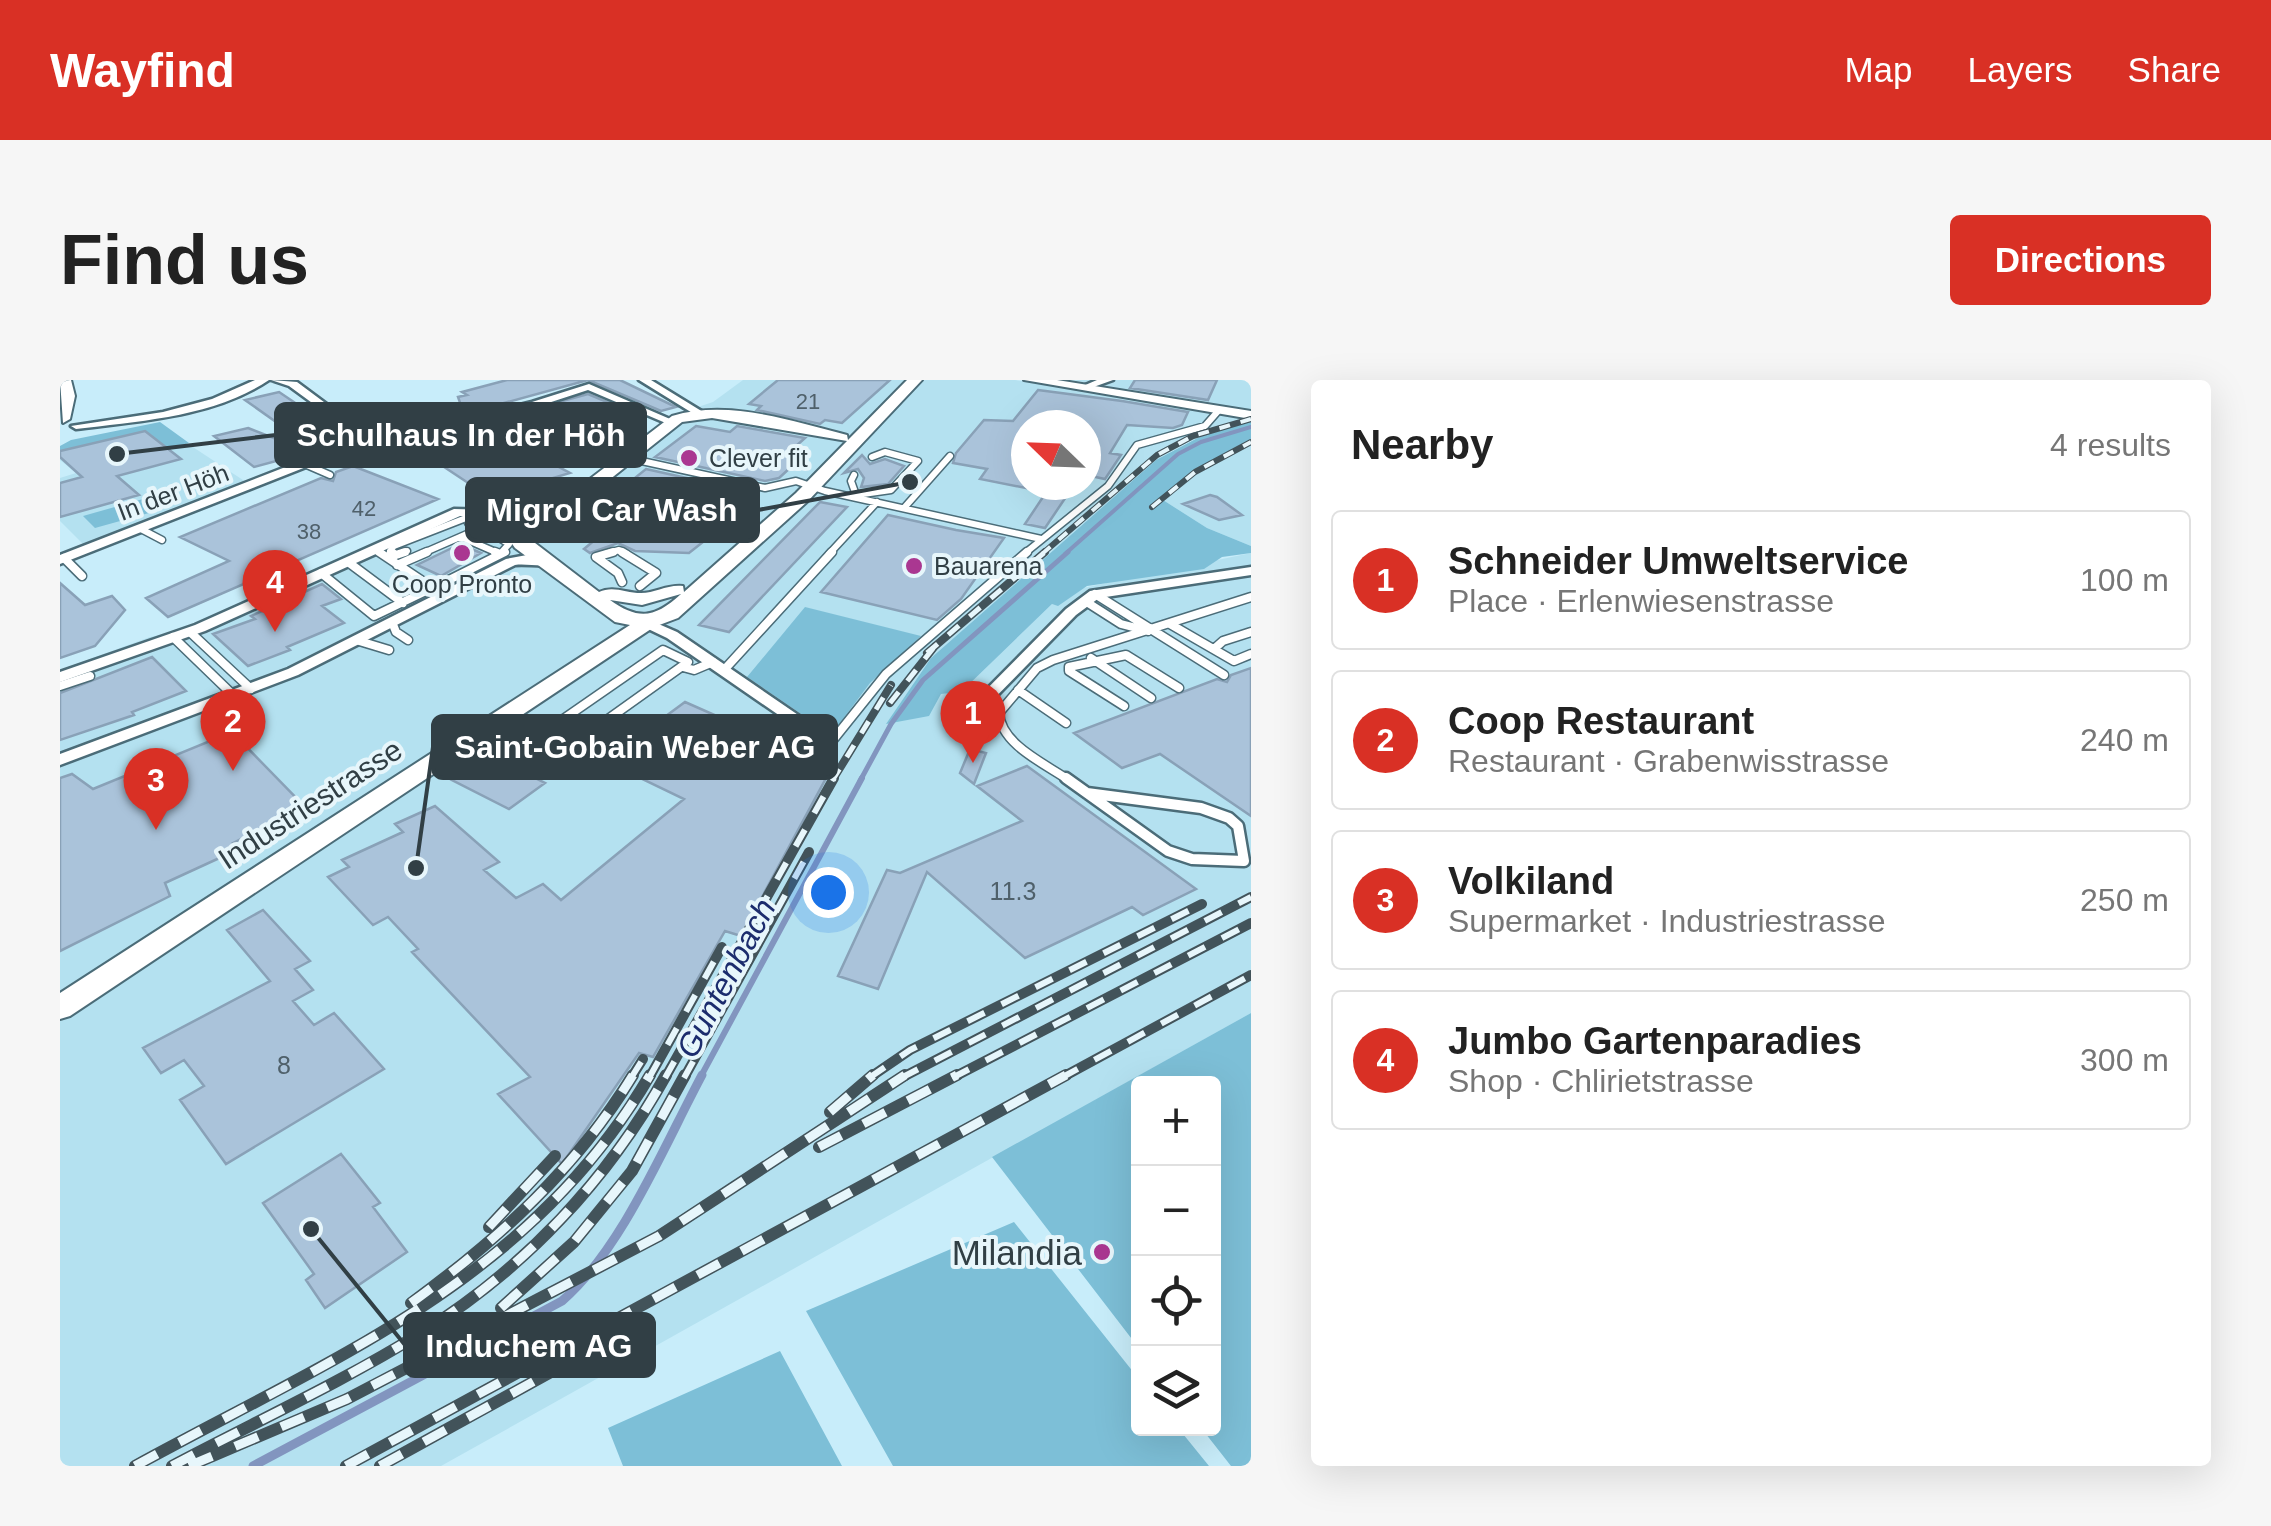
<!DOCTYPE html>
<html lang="en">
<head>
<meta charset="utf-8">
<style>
	:root { --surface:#fff; --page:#f6f6f6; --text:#222; --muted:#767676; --line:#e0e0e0; --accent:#d93025 }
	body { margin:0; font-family:Arial,sans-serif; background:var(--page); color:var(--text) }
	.controls { position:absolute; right:30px; bottom:30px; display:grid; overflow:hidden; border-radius:10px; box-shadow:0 10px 40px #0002 }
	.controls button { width:90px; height:90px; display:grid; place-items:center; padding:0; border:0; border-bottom:2px solid var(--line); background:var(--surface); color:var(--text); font:50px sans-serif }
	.compass { position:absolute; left:951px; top:30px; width:90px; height:90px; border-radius:50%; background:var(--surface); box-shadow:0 10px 40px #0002; rotate:293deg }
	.you { position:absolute; left:768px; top:512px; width:35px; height:35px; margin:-25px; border:8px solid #fff; border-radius:50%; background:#1a73e8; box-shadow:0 0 0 15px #1a73e833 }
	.badge { display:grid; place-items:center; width:65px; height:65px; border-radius:50%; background:var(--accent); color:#fff; font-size:32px; font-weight:700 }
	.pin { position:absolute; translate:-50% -82px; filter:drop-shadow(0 2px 5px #0008) }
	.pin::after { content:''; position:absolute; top:52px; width:35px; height:30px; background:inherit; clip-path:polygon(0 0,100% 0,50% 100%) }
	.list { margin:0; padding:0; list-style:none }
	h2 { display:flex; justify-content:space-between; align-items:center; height:130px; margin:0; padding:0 40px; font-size:42px }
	h2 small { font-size:32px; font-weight:400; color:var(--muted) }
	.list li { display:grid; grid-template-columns:65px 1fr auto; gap:30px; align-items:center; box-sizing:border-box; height:140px; margin:0 20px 20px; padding:0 20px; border:2px solid var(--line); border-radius:10px }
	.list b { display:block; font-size:38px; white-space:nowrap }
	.list p { margin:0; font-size:32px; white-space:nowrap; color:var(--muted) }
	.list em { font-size:32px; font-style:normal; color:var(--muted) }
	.icon { flex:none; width:55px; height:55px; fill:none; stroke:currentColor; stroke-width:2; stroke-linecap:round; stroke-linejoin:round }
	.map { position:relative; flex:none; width:1191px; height:1086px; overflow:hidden; border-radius:10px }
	header { display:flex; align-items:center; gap:60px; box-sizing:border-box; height:140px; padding:0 50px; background:var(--accent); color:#fff }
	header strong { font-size:48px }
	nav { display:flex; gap:55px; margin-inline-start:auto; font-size:35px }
	.intro { display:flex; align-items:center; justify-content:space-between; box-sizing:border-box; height:240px; padding:0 60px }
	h1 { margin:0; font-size:70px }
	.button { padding:25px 45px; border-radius:10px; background:var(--accent); color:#fff; font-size:35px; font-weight:700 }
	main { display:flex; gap:60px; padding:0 60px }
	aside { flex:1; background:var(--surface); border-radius:10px; box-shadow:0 10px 40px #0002 }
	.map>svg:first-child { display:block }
	.built { fill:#b4e1f0; fill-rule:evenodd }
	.green { fill:#7dbfd7 }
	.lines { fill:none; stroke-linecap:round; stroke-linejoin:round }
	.stream-far3 { stroke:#8295bf; stroke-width:4 }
	.stream-far2 { stroke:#8295bf; stroke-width:5 }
	.stream-far1 { stroke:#8295bf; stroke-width:6 }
	.stream { stroke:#8295bf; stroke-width:9 }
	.building { fill:#aac3da; stroke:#89a1b7; stroke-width:2.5 }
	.lane-far2-casing { stroke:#4b6c78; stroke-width:9 }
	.lane-far1-casing { stroke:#4b6c78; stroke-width:11 }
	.lane-casing { stroke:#4b6c78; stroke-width:15 }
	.street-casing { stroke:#4b6c78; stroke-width:5 }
	.secondary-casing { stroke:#4b6c78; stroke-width:4 }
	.lane-far2 { stroke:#fff; stroke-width:6 }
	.lane-far1 { stroke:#fff; stroke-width:8 }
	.lane { stroke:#fff; stroke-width:10 }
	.street { fill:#fff; fill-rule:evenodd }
	.secondary { fill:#fff; fill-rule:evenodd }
	.rail-far3-casing { stroke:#42535a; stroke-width:6 }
	.rail-far2-casing { stroke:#42535a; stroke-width:8 }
	.rail-far1-casing { stroke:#42535a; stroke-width:10 }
	.rail-casing { stroke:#42535a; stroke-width:12 }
	.rail-far3 { stroke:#e7f6fb; stroke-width:4; stroke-dasharray:11; stroke-linecap:butt }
	.rail-far2 { stroke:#e7f6fb; stroke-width:5; stroke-dasharray:14; stroke-linecap:butt }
	.rail-far1 { stroke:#e7f6fb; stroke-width:6; stroke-dasharray:19; stroke-linecap:butt }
	.rail { stroke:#e7f6fb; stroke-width:9; stroke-dasharray:25; stroke-linecap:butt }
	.poi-dot { fill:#aa3791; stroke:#e7f6fb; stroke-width:4 }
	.labels { text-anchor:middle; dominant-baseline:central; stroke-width:8; stroke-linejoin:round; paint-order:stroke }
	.far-number-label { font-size:22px; fill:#4f606a }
	.far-poi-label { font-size:25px; fill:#313f45; stroke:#e7f6fb; text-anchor:start }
	.far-street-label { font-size:25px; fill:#313f45; stroke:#e7f6fb }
	.number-label { font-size:25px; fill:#4f606a }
	.street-label { font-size:30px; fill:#313f45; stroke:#e7f6fb }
	.water-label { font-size:32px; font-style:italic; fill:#1c2c6d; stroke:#e7f6fb }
	.near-poi-label { font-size:35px; fill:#313f45; stroke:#e7f6fb; text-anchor:end }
	.leader { fill:none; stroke:#313f45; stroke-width:4 }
	.callout-dot { fill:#313f45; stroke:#e7f6fb; stroke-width:4 }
	.callout { fill:#313f45; stroke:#313f45; stroke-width:4 }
	.callout-label { font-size:32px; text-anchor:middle; font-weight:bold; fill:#fff }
</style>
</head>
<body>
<header>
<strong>Wayfind</strong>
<nav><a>Map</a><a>Layers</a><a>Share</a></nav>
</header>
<div class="intro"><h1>Find us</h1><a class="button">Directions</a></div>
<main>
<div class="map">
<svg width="1191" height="1086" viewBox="0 0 1191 1086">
	<rect width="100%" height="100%" fill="#c8edfa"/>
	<path class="built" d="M683,0H955L1191,39L1130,61L1096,80L871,278L827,343L856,336L881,314L901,312L992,224L998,225L1018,209L1191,173V633L381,1086H0V290L90,257L140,248L414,130L452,151L483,141L641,26L653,22ZM966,45H1026V105H966Z
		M1013,0H1191V33L1050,8Z
		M101,46L189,104L26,167L0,141V98L16,93L0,80V70Z
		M1191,62V166L1147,148L1103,120L1135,92Z"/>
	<path class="green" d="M1191,41V62L1135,92L1103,120L1147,148L1191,166V173L1162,177L1144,189L1027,206L998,226L992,224L901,312L881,314L869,336L826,344L871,278L1096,80L1147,53Z
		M100,42L129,63L108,69L84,51L0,71V66L11,60Z
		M83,119L96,131L35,148L23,136Z
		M745,227L861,256L810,303L774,351H766L687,297Z
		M1191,633V1086H1171L1142,1049L1154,1048V704H1078V967L932,777Z
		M954,842L1078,998V1048L1119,1049L1149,1086H833L746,931Z
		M720,971L782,1086H563L548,1048Z"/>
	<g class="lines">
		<path class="stream-far3" d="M1005,174L1118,74L1141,62L1191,47"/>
		<path class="stream-far2" d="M800,401L831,344L863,300L1008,172"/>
		<path class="stream-far1" d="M640,698L802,398"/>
		<path class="stream" d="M193,1086L502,921C562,869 604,766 642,695"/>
	</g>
	<path class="building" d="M447,0H560L616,27L601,31L528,0L404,34L398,17L407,15L402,12Z
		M718,0H830L782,43L765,40L760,44L697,30L701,26L689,24Z
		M1075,0H1157L1148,20L1070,8Z
		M978,10L1062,21L1128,32L1122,45L1113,48L1067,45L1050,73L1061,75L1045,99L1026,95V45H966V108L920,99L927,89L893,83L896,73L924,40L953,41Z
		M219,12L256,37L282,56L247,64L185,20Z
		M528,14L552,24L498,34L557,64L546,73L499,87L510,93L463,107L497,110L467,132H452L348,63Z
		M636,46L670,52L677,46L745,58L727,74L742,77L719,98L705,101L595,77Z
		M188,48L237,67L222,71L231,77L194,87L154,56Z
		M85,51L121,79L57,96L79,115L0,137V103L22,97L0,77V71Z
		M802,75L810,84L825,79L844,86L828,104L801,107L804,98L798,89L784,93Z
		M293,86L378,119L108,237L86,218L169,181L120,157L261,98L273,101L276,92Z
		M586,89L685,111L646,145L653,154L629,173L575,171L558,163L530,173L524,169L536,159L501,142L525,124L543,127L548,113L555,114L558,106H565Z
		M991,105H1014L985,148L965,144Z
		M1150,115L1157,117L1182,135L1159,140L1123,124Z
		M760,122L787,127L669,252L639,245Z
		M828,135L896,150L944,158L901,219L877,240L761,212Z
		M400,164L421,173L381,196L357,185Z
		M0,203L25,225L52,216L65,230L35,266L0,278Z
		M262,204L281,219L262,226L284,243L227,267L230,270L188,286L153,254L195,239L191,236Z
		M92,277L126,311L72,332L74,335L0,360V313Z
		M1191,288V436L1100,374L1062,388L1014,353L1157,299L1167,302L1171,295Z
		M625,322L772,387L681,556L665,551L593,677L579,673L502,784L438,714L470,697L352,572L358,569L328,537L313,545L268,497L289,487L282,480L343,452L335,444L375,426L439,482L424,490L456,518L483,504L501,520L624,419L545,381Z
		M172,352L245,427L173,463L179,469L105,503L110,516L0,571V398L12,394L33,409Z
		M910,369L926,373L914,404L900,393Z
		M429,375L485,403L449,429L392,400Z
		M967,386L1136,509L1083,535L1072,527L965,578L867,492L818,609L778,596L827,490L840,493L962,441L917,406Z
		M203,530L250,581L235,589L253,610L233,621L254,645L274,633L324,689L166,784L120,720L144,706L124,680L101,693L83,668L210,601L167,550Z
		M281,774L320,823L313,827L347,872L265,928L246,900L254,894L203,823Z"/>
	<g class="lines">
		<g class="lane-far2-casing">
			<path id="lane-far2" d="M568,78L705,108L736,101L765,111L981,159
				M247,85L270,95
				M794,95L791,101L796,115L831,110L858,81L825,72L812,77
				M844,128L890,76
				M81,149L102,160
				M401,157L440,174
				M315,169L323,174
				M335,174L330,171L334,166L406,138L449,164L440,174
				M338,174L347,171
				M361,174L416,150L408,143
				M545,174L559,170L567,174
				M769,174L817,122
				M964,174L1048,106L1077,65L1145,46L1159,30"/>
		</g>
		<g class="lane-far1-casing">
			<path id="lane-far1" d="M319,172L373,208L370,210
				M331,172L336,175L345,172
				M435,172L440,174
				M553,172L536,177L558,193L562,202
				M562,172L596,193L580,206
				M4,178L22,196
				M288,182L343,223
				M337,185L367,172
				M261,193L314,236L370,209
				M373,208L445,172
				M1035,214L1164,295
				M1025,221L1061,244L1088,251
				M332,242L336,252L348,260
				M1110,244L1174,281L1191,274
				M130,252L191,309
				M113,257L174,316
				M296,260L329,270
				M1154,269L1163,261L1191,252
				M603,270L628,282L516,362L489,349Z
				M1031,278L1091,318
				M623,287L634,290L653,282
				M664,290L772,172
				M0,306L30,296
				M958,310L1006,343
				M1064,326L1009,291V287L1066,275L1119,308
				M758,354L773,360L826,294L967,172
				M1010,401C986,384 941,365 939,333L977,288L993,280L1191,217"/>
		</g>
		<g class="lane-casing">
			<path id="lane" d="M1006,398L1108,471L1132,479L1184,481L1178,446L1169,438L1141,428L1027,413"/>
		</g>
		<g class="street-casing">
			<path id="street" d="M195,0H209C154,37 80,41 16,49L11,46L103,32L152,19Z
				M211,0L237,2L311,57H325L472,22L529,4L617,42L608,44L528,10L479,26L325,63H307L0,184V175L300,58L229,6Z
				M579,0H591L643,32L634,34Z
				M1037,0H1053L1028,9L1023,6Z
				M394,129L432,130L458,151L447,154L425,137L400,136L145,251L0,302V292L135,245Z
				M467,175L497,182C487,189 468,183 455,185L238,295L0,385V374L228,289L446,179Z
				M1191,187V195L1039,218L1016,235L917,336L911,338L903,333L1006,229L1030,211Z
				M587,239L617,252L766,354L758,359L752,358L607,258L582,246L580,243Z"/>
		</g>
		<g class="secondary-casing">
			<path id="secondary" d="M0,0H11L15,16L10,39L3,43Z
				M847,0H862L748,121L618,238L594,247L10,636L0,639V613L570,245L555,242L455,168L443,151L446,147L488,131L612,36C669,19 731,41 787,55L788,60ZM652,38L787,61L736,113L624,212L623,206C608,204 595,213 581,213C566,213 553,205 539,212L462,153L500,139L622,42ZM621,214C596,237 579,241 550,220L582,225Z
				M964,0H997L1191,31V39Z"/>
		</g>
		<use href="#lane-far2" class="lane-far2"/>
		<use href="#lane-far1" class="lane-far1"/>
		<use href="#lane" class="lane"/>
		<use href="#street" class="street"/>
		<use href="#secondary" class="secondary"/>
		<g class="rail-far3-casing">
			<path id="rail-far3" d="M1092,127L1135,92L1191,62
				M982,174L1097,75L1133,56L1191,39"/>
		</g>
		<g class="rail-far2-casing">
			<path id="rail-far2" d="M867,273L985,172
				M830,323L875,266
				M772,401L831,305"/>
		</g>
		<g class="rail-far1-casing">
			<path id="rail-far1" d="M571,698L583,679
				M589,698L662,567
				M605,698L774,398
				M624,698L749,472
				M809,698L850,670L1142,524
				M841,698L1191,517
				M892,698L1191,543
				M1001,698L1191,595"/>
		</g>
		<g class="rail-casing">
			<path id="rail" d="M770,732L813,695
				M759,767L897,695
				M429,847L495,776
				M351,923C440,858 515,790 573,695
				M441,928L514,862L572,791L625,695
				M75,1086C274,977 469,901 590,695
				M112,1086C195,1042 282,1002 361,953C464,889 548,800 606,695
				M129,1086L287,1019L599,856L845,695
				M286,1086L1006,695
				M320,1086L529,971"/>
		</g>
		<use href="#rail-far3" class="rail-far3"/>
		<use href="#rail-far2" class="rail-far2"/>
		<use href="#rail-far1" class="rail-far1"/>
		<use href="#rail" class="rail"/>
	</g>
	<g class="poi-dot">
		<circle cx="629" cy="78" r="10"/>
		<circle cx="402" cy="173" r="10"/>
		<circle cx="854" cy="186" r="10"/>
		<circle cx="1042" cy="872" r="10"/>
	</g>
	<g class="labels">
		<g class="far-number-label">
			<text x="748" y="21">21</text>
			<text x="304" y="128">42</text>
			<text x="249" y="151">38</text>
		</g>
		<g class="far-poi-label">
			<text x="649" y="78">Clever fit</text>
			<text x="874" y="186">Bauarena</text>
			<text x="402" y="204" text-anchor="middle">Coop Pronto</text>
		</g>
		<g class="far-street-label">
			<text transform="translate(113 112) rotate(-21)">In der Höh</text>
		</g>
		<g class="number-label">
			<text x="953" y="511">11.3</text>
			<text x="224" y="685">8</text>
		</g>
		<g class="street-label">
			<text transform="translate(250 424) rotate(-33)">Industriestrasse</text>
		</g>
		<g class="water-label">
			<text transform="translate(666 598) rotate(-62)">Guntenbach</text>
		</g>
		<g class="near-poi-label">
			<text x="1022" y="872">Milandia</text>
		</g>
	</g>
	<path class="leader" d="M57 74L216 55M850 102L698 130M356 488L373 367M251 849L345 965"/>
	<g class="callout-dot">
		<circle cx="57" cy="74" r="10"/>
		<circle cx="850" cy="102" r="10"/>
		<circle cx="356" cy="488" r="10"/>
		<circle cx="251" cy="849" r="10"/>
	</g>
	<g class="callout">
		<rect x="216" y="24" width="369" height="62" rx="10"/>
		<rect x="407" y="99" width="291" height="62" rx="10"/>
		<rect x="373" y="336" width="403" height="62" rx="10"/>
		<rect x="345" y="934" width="249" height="62" rx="10"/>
	</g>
	<g class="callout-label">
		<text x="401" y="66">Schulhaus In der Höh</text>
		<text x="552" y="141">Migrol Car Wash</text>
		<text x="575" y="378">Saint-Gobain Weber AG</text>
		<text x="469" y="977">Induchem AG</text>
	</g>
</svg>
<div class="controls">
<button>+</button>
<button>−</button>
<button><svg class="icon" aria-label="locate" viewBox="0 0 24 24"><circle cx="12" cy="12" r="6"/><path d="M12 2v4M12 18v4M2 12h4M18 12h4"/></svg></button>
<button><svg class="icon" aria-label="layers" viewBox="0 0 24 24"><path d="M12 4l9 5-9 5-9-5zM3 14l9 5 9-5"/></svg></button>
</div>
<svg class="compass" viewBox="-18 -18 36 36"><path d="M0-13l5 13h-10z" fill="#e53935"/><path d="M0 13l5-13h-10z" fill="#767676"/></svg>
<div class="you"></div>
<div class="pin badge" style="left:913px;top:383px">1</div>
<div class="pin badge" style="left:173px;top:391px">2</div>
<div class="pin badge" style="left:96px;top:450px">3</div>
<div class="pin badge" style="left:215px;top:252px">4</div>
</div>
<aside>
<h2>Nearby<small>4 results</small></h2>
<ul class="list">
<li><span class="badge">1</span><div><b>Schneider Umweltservice</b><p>Place · Erlenwiesenstrasse</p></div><em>100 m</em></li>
<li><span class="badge">2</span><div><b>Coop Restaurant</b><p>Restaurant · Grabenwisstrasse</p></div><em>240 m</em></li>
<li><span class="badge">3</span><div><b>Volkiland</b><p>Supermarket · Industriestrasse</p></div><em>250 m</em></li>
<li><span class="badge">4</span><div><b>Jumbo Gartenparadies</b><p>Shop · Chlirietstrasse</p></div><em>300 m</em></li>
</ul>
</aside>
</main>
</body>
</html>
